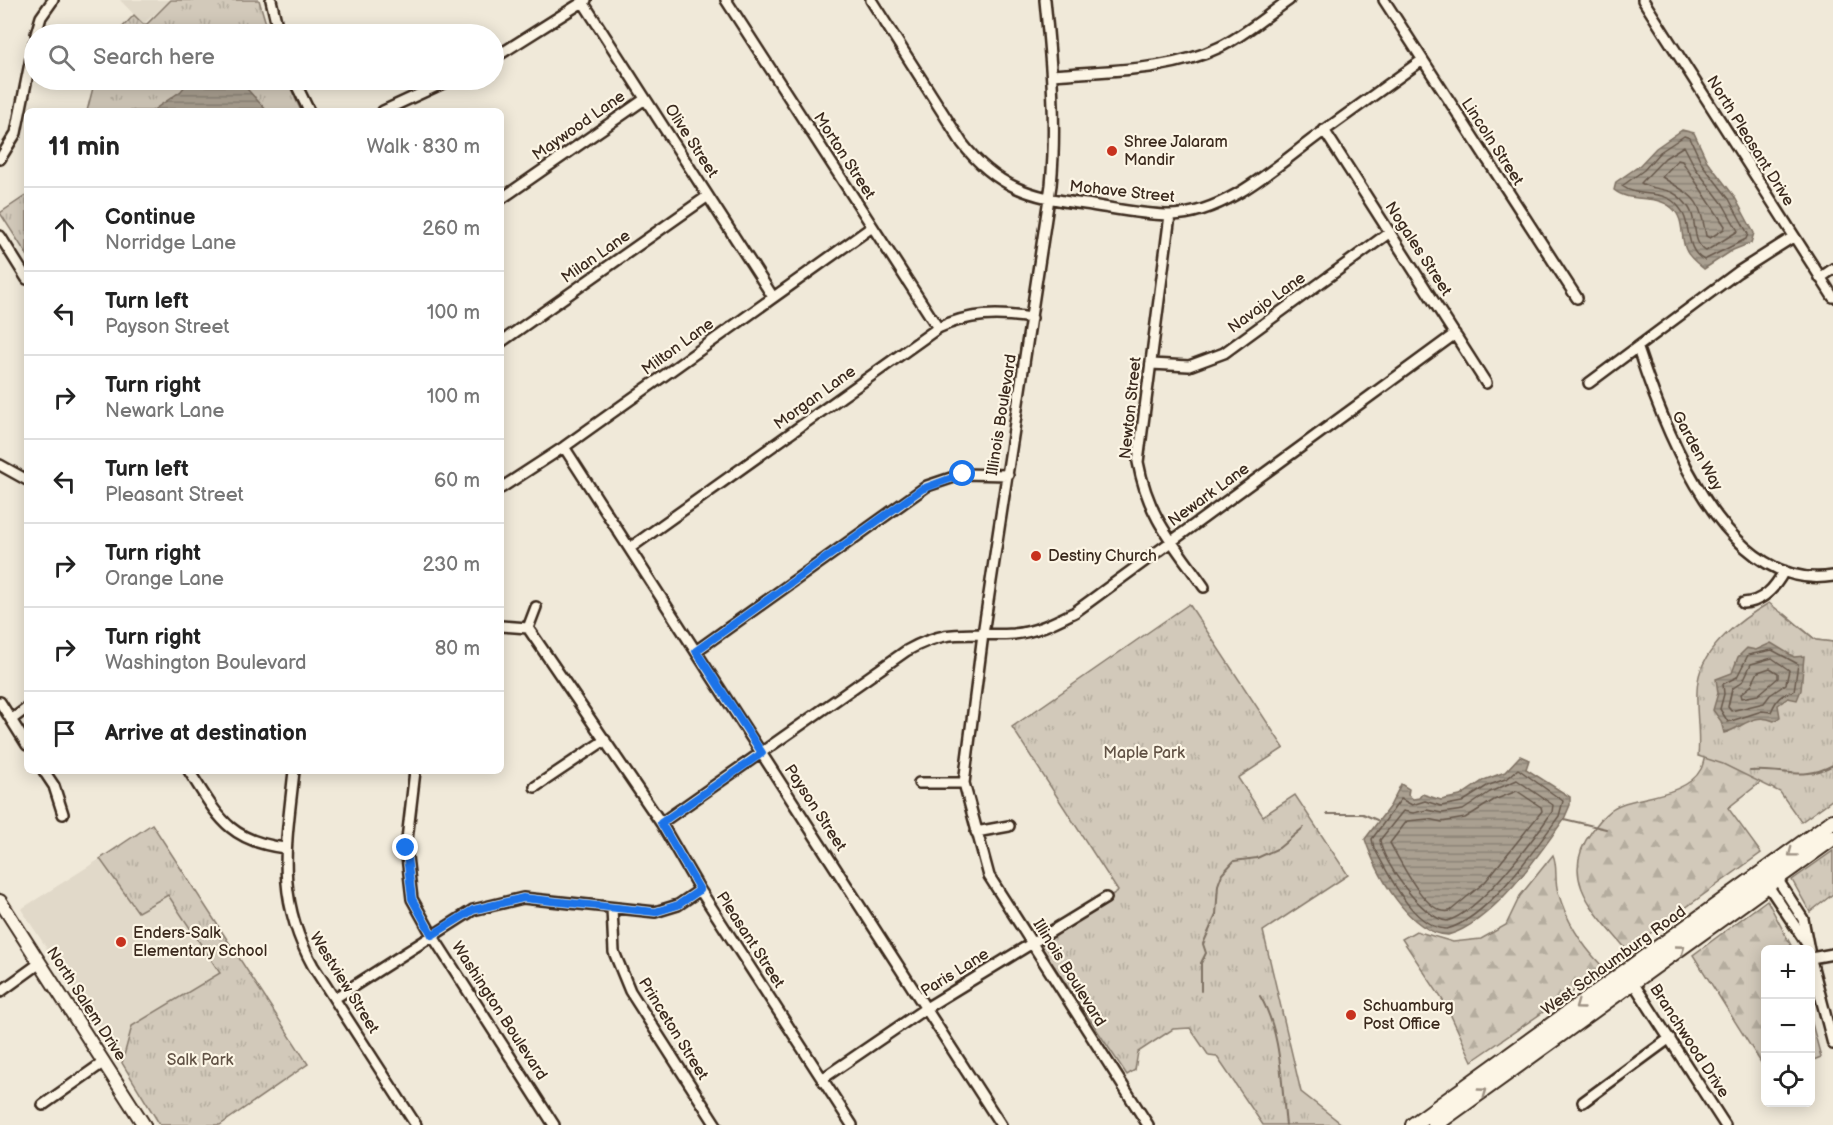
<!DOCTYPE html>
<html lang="en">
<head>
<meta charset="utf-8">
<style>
	:root { --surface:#fff; --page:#f2f2f2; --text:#222; --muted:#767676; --line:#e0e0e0 }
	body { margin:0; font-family:"Balsamiq Sans",sans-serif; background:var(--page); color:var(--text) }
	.controls { position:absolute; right:18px; bottom:18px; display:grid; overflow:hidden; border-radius:9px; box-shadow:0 3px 15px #0003 }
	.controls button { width:54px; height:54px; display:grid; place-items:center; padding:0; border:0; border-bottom:2px solid var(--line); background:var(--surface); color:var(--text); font:30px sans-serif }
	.stop { position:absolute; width:18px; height:18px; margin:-14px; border:4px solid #1a73e8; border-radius:50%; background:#fff }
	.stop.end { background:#1a73e8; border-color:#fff; box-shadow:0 2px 6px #0008 }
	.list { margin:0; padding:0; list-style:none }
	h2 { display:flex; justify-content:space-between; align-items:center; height:78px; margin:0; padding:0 24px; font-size:26px }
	h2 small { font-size:20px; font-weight:400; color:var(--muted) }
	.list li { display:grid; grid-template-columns:39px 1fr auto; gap:18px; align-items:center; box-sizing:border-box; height:84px; padding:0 24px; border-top:2px solid var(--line) }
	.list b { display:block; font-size:22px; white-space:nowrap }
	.list p { margin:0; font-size:20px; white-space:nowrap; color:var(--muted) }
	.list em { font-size:20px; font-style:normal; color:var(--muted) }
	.icon { flex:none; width:33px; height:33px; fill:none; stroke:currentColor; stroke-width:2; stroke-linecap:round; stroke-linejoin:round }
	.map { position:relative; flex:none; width:1833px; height:1125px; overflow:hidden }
	.search { position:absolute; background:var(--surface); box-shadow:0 3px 15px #0003; left:24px; top:24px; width:480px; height:66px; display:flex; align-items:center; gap:15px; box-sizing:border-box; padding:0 21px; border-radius:33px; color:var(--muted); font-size:22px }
	.panel { position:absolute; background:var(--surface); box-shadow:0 3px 15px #0003; left:24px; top:108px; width:480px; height:666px; border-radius:9px }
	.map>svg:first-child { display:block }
	.built { fill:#e1d9c9 }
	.forest { fill:url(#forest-firs); stroke:#867a6c; stroke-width:1.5 }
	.park { fill:url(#park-tufts); stroke:#867a6c; stroke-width:1.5 }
	.water { fill:url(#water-rules); stroke:#7e7163; stroke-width:1.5 }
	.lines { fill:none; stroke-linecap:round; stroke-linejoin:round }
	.shore { stroke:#67594c; stroke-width:1.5 }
	.stream { stroke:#7e7163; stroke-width:2 }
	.minor-casing { stroke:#3b2a1e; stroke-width:14 }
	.tertiary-casing { stroke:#3b2a1e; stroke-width:16 }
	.secondary-casing { stroke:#3b2a1e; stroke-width:18 }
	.minor { stroke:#fcf5e5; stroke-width:9 }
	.tertiary { stroke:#fcf5e5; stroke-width:12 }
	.secondary { stroke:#fcf5e5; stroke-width:14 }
	.oneway { stroke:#9c9082 }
	.route { stroke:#1a73e8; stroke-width:8 }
	.poi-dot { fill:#c8321e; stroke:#fcf5e5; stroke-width:2 }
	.labels { text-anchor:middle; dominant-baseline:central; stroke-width:4.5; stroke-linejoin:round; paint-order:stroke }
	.street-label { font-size:16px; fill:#3b2a1e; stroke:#fcf5e5 }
	.poi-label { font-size:16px; fill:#3b2a1e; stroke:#fcf5e5; text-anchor:start }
	.park-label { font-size:16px; fill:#615245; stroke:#fcf5e5 }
</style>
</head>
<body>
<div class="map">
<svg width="1833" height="1125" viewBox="0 0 1833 1125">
	<defs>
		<pattern id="forest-firs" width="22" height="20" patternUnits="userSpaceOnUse" patternTransform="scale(1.5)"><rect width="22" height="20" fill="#d2c9ba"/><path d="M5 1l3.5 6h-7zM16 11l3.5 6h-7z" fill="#b5ad9f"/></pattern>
		<pattern id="park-tufts" width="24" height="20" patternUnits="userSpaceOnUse" patternTransform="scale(1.5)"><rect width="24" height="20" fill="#d2c9ba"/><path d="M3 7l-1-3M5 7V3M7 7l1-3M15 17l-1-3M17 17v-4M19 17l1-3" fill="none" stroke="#b5ad9f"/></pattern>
		<pattern id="water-rules" width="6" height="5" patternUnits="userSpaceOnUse" patternTransform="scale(1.5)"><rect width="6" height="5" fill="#aaa091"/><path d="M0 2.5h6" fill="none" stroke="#8c8376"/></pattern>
	</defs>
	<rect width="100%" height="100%" fill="#f0e9d9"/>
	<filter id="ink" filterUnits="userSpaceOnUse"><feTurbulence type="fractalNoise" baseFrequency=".0167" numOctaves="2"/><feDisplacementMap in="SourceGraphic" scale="12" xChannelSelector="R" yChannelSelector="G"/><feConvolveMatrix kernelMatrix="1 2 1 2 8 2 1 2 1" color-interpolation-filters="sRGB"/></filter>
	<g filter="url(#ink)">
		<path class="built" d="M120,0H171L143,24Z
			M100,859L138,911L168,895L220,973L132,1026L122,1063L21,909Z"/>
		<path class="forest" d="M1785,614L1816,640L1833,642L1771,774L1728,808L1761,853L1627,950C1597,914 1556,879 1592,831C1600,820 1609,808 1622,804C1646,796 1688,794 1701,769C1704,763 1705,754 1707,747Z
			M1553,855C1558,866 1554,880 1558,892C1566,920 1581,944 1601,965L1597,975L1472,1061L1446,1005L1402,939L1416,931L1453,942L1481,939L1506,925L1520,896Z
			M1767,900L1793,949L1766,950L1765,1069L1693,955Z
			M1810,1016L1821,1057L1811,1061H1810Z"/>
		<path class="park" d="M171,0H259L269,34H116L134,15L143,24H147Z
			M95,80H287L301,111H87Z
			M27,195V255L0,213Z
			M1769,603L1816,640L1833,642V799L1801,822L1780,792L1723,764L1698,756C1701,731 1694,705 1698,681C1703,647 1741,619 1769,603Z
			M1189,604L1284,748L1238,778L1263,816L1295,795L1348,875L1263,931L1301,1092L1343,1125H1263L1217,1057L1209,1056L1190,1028L1173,1029L1138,1052L1135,1070L1127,1075L1038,942L1118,891L1012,727Z
			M152,824L308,1064L220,1125H160L122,1063L132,1026L220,973L168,895L138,912L100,859Z
			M1833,851V894L1810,912L1792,880Z"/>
		<path class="water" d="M190,80H239L267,111H152L181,91Z
			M1682,130L1694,133L1707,161L1734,196L1754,233L1751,243L1733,250L1704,269C1698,264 1691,259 1687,252C1679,238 1686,220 1672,208C1655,193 1631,204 1614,190L1616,182L1639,166L1656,148Z
			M1771,643L1794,657L1804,656L1801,690L1797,700L1788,698L1778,705L1780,717L1774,721C1752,712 1743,728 1724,733L1721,721L1713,710L1718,693L1716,679L1732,673L1738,657L1747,648L1756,650Z
			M1520,756L1529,760L1526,769L1570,797V805L1564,819C1539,855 1492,923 1448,935C1409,934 1375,871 1365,839L1390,806L1401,784L1409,789L1408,795L1413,799L1419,798L1422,794L1441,800L1460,796L1484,780L1505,772Z"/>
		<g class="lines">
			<path class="shore" d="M1684,136L1690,138L1702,164L1729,199L1748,234L1746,239L1704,260C1683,249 1693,222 1678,206C1663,188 1639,199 1622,186L1644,170L1660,152Z
				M1684,146L1696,169L1723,204L1738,231L1706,251C1691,243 1698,221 1689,208C1672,183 1657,193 1641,183L1665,158Z
				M1678,160L1682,161L1725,226L1724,229L1710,238L1706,236C1699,195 1694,198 1662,177Z
				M1772,650L1798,664L1794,691C1780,694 1776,700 1771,712L1762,711L1728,722L1720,709L1724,694L1723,684L1737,677L1748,655Z
				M1772,658L1789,670L1786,684L1770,695L1764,703L1731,711L1728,707L1732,689L1743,681L1751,664Z
				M1770,668L1778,673V678L1758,695L1742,698L1741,694L1751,686L1758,672Z
				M1518,769L1563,801L1559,816C1535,849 1488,918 1447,929C1412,928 1389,874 1374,848L1372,839L1401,799L1412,805L1425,801L1441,806L1462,802L1487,786L1508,778Z
				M1517,780L1553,805L1552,812C1532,841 1480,912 1447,921C1423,919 1382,862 1380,840L1403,811L1413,813L1427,810L1442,813L1463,810L1490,792Z
				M1517,791L1541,807L1542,811L1485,882L1450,911C1426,917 1400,860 1390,843L1407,821L1428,819L1442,822L1465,818L1494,800Z"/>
			<path class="stream" d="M1750,771C1784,768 1802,782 1833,765
				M1327,814H1363L1377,820
				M1564,819L1606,829
				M1201,991V963L1206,953L1203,944L1216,915L1218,885L1222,874L1234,861L1257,858L1279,848L1303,828
				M1260,996C1282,1033 1281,1083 1286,1125"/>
			<g class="minor-casing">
				<path id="minor" d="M271,0L279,34
					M726,0L938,328
					M871,0L962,143C996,187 1032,198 1085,204C1112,208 1143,215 1171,215C1227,214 1278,164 1321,133C1354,109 1388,85 1421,61
					M1045,0C1051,61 1057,123 1051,185L983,634L964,783L989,876L1148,1125
					M1384,0L1577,298
					M1643,0L1833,297
					M583,2L773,297
					M36,34L41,17L53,0
					M494,58L586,0
					M1052,75C1107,70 1169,72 1220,47C1245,35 1266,16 1289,0
					M294,80L309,111
					M383,111L450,80
					M1324,130L1486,383
					M0,159L16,133L34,43
					M501,199L645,99
					M1170,215L1138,462C1148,517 1173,543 1204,587
					M0,236L27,279
					M1820,278L1833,269
					M501,342L708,196
					M1638,349C1664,428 1725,594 1833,576
					M1151,364L1189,366L1224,353L1390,232
					M1589,383L1738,272L1793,237
					M564,447L1001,1125
					M0,465L27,480
					M501,488L564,447L872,227
					M630,548L938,328C969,313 998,313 1032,318
					M1743,603C1763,602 1775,588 1784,571
					M501,626L528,628L661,823L700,890L852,1125
					M528,628L536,607
					M696,651L927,486L963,474L1008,475
					M0,702L27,745
					M11,720L27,708
					M44,771L54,786L63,814
					M189,771C218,816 228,841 285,848
					M294,771C286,846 275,897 313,966L416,1125
					M415,771L406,848L412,899L432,935L554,1125
					M919,783H964
					M535,787L605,740
					M661,823L906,651C951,626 967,637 1014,634C1036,632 1055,622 1075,612L1455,334
					M976,832L1009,826
					M1774,874L1803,919L1809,950
					M1765,881L1807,944
					M612,908L614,952L630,991L716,1125
					M1810,956L1833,1044
					M1811,958L1833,954
					M1630,978L1725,1125
					M0,992L40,963
					M335,998L473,910L523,898L655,912L678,905L700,890
					M822,1079L926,1008L1106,898
					M1583,1102L1670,1038
					M43,1105L104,1062"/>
			</g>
			<g class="tertiary-casing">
				<path id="tertiary" d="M0,901L144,1125"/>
			</g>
			<g class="secondary-casing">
				<path id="secondary" d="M1413,1125L1833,821
					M1435,1125L1833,838"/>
			</g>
			<use href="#minor" class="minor"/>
			<use href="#tertiary" class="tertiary"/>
			<use href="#secondary" class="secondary"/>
		</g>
		<defs><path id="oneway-chevron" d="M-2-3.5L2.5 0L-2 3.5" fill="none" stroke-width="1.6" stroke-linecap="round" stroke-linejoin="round" transform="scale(1.5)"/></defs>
		<g class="oneway">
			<use href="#oneway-chevron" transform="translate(1792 853) rotate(143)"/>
			<use href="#oneway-chevron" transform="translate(1681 949) rotate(-36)"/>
			<use href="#oneway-chevron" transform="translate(1579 1006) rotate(144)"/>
			<use href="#oneway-chevron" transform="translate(1483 1092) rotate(-36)"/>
		</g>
	</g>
	<g class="lines" filter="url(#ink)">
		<path class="route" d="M406,848L412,899L432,935L473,910L523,898L655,912L678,905L700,890L661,823L762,753L696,651L922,489L963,474"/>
	</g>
	<g class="poi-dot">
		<circle cx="1112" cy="151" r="6"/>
		<circle cx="1036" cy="556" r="6"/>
		<circle cx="121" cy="942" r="6"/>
		<circle cx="1351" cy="1015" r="6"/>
	</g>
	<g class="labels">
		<g class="street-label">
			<text transform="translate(579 126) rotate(-35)">Maywood Lane</text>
			<text transform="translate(691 141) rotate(57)">Olive Street</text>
			<text transform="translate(1750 141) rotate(58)">North Pleasant Drive</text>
			<text transform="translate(1492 142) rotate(57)">Lincoln Street</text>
			<text transform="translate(844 156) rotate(57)">Morton Street</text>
			<text transform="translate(1122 192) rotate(6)">Mohave Street</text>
			<text transform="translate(1418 249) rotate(57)">Nogales Street</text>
			<text transform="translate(596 257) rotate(-35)">Milan Lane</text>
			<text transform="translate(1267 303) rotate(-36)">Navajo Lane</text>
			<text transform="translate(678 347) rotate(-36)">Milton Lane</text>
			<text transform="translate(815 398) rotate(-36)">Morgan Lane</text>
			<text transform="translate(1131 408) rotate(-84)">Newton Street</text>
			<text transform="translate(1002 415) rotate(-81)">Illinois Boulevard</text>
			<text transform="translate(1697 451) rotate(61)">Garden Way</text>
			<text transform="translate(1209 495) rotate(-36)">Newark Lane</text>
			<text transform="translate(815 808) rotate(57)">Payson Street</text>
			<text transform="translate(750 940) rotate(57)">Pleasant Street</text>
			<text transform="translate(1614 961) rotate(-36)">West Schaumburg Road</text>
			<text transform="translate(955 973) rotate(-32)">Paris Lane</text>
			<text transform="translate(1069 973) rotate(58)">Illinois Boulevard</text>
			<text transform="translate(344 983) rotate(58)">Westview Street</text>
			<text transform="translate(86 1004) rotate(57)">North Salem Drive</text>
			<text transform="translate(499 1011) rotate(57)">Washington Boulevard</text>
			<text transform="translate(673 1029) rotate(58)">Princeton Street</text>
			<text transform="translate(1689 1041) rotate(57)">Branchwood Drive</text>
		</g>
		<g class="poi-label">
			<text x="1124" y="142">Shree Jalaram<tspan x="1124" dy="18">Mandir</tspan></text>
			<text x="1048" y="556">Destiny Church</text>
			<text x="133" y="933">Enders-Salk<tspan x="133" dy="18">Elementary School</tspan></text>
			<text x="1363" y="1006">Schuamburg<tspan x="1363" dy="18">Post Office</tspan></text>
		</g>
		<g class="park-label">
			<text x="1144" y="753">Maple Park</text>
			<text x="200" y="1060">Salk Park</text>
		</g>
	</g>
</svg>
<div class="controls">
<button>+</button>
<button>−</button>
<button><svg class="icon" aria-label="locate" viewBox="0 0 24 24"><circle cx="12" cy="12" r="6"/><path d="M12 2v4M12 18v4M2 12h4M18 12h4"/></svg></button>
</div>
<div class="stop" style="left:963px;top:474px"></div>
<div class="stop end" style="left:406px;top:848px"></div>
<div class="search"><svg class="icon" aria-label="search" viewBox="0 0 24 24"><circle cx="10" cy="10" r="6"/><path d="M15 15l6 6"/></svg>Search here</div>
<section class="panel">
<h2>11 min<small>Walk · 830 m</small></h2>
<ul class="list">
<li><svg class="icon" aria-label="ahead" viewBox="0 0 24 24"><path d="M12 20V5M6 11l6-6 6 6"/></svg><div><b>Continue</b><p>Norridge Lane</p></div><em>260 m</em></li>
<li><svg class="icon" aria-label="left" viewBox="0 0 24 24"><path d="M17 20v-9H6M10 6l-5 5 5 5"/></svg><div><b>Turn left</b><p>Payson Street</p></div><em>100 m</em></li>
<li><svg class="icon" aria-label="right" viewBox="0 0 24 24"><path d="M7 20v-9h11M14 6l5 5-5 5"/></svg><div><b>Turn right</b><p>Newark Lane</p></div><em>100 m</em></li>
<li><svg class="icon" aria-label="left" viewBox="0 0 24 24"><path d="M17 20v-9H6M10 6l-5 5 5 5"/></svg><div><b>Turn left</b><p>Pleasant Street</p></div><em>60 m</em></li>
<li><svg class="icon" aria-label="right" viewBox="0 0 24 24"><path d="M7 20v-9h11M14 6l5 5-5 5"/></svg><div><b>Turn right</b><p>Orange Lane</p></div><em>230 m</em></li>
<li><svg class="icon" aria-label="right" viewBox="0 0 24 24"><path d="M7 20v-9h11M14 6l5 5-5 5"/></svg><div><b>Turn right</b><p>Washington Boulevard</p></div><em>80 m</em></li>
<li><svg class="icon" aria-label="arrive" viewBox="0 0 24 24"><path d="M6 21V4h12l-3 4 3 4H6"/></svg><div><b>Arrive at destination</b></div></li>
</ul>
</section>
</div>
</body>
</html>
